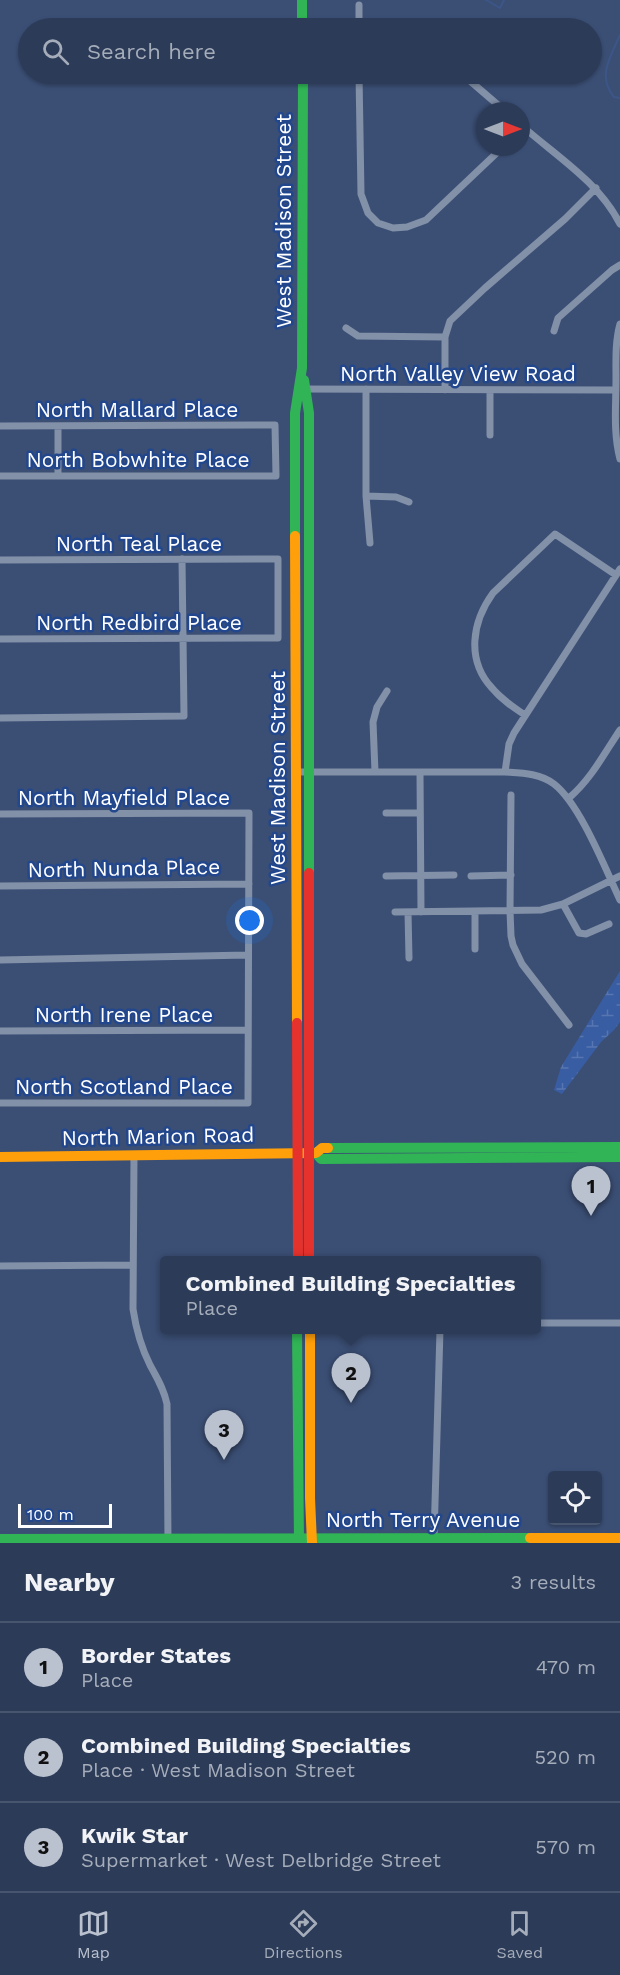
<!DOCTYPE html>
<html lang="en">
<head>
<meta charset="utf-8">
<style>
	:root { --surface:#2c3b58; --page:#384661; --text:#f1f3f6; --muted:#a6adba; --line:#48556e; --accent:#bac1cf }
	body { margin:0; font-family:"Work Sans",sans-serif; background:var(--page); color:var(--text) }
	.controls { position:absolute; right:18px; bottom:18px; display:grid; overflow:hidden; border-radius:6px; box-shadow:0 2px 4px #0004 }
	.controls button { width:54px; height:54px; display:grid; place-items:center; padding:0; border:0; border-bottom:2px solid var(--line); background:var(--surface); color:var(--text); font:30px sans-serif }
	.compass { position:absolute; left:476px; top:102px; width:54px; height:54px; border-radius:50%; background:var(--surface); box-shadow:0 2px 4px #0004; rotate:90deg }
	.scale { position:absolute; left:18px; bottom:15px; width:94px; box-sizing:border-box; padding-left:6px; border:3px solid #fff; border-top:0; font-size:16px; line-height:21px; white-space:nowrap; color:#fff; -webkit-text-stroke:4px #23478d; paint-order:stroke }
	.you { position:absolute; left:250px; top:921px; width:21px; height:21px; margin:-15px; border:4px solid #fff; border-radius:50%; background:#1a73e8; box-shadow:0 0 0 9px #1a73e833 }
	.badge { display:grid; place-items:center; width:39px; height:39px; border-radius:50%; background:var(--accent); color:#111; font-size:20px; font-weight:700 }
	.pin { position:absolute; translate:-50% -50px; filter:drop-shadow(0 2px 3px #0008) }
	.pin::after { content:''; position:absolute; top:32px; width:21px; height:18px; background:inherit; clip-path:polygon(0 0,100% 0,50% 100%) }
	.popup { position:absolute; left:160px; top:1256px; width:381px; height:78px; box-sizing:border-box; display:grid; place-content:center; border-radius:6px; background:var(--surface); filter:drop-shadow(0 2px 4px #0005); font-size:20px; white-space:nowrap; color:var(--muted) }
	.popup b { font-size:22px; color:var(--text) }
	.popup::after { content:''; position:absolute; left:50%; top:100%; margin-left:-12px; border:12px solid transparent; border-top-color:var(--surface) }
	.list { margin:0; padding:0; list-style:none }
	h2 { display:flex; justify-content:space-between; align-items:center; height:78px; margin:0; padding:0 24px; font-size:26px }
	h2 small { font-size:20px; font-weight:400; color:var(--muted) }
	.list li { display:grid; grid-template-columns:39px 1fr auto; gap:18px; align-items:center; box-sizing:border-box; height:90px; padding:0 24px; border-top:2px solid var(--line) }
	.list b { display:block; font-size:22px; white-space:nowrap }
	.list p { margin:0; font-size:20px; white-space:nowrap; color:var(--muted) }
	.list em { font-size:20px; font-style:normal; color:var(--muted) }
	.icon { flex:none; width:33px; height:33px; fill:none; stroke:currentColor; stroke-width:2; stroke-linecap:round; stroke-linejoin:round }
	.map { position:relative; flex:none; width:620px; height:1543px; overflow:hidden }
	.search { position:absolute; background:var(--surface); box-shadow:0 2px 4px #0004; left:18px; right:18px; top:18px; height:66px; display:flex; align-items:center; gap:15px; box-sizing:border-box; padding:0 21px; border-radius:33px; color:var(--muted); font-size:22px }
	.sheet { height:348px; background:var(--surface) }
	nav { display:flex; justify-content:space-around; align-items:center; box-sizing:border-box; height:84px; border-top:2px solid var(--line); background:var(--surface); font-size:16px; color:var(--muted) }
	nav a { display:grid; justify-items:center; gap:3px }
	nav .on { color:var(--accent) }
	.map>svg:first-child { display:block }
	.wetland { fill:url(#wetland-marsh) }
	.lines { fill:none; stroke-linecap:round; stroke-linejoin:round }
	.stream { stroke:#3d5688; stroke-width:2 }
	.street { stroke:#8290a8; stroke-width:7 }
	.fast { stroke:#30b455; stroke-width:10 }
	.slow { stroke:#ff9f0a; stroke-width:10 }
	.jam { stroke:#e5322d; stroke-width:10 }
	.labels { text-anchor:middle; dominant-baseline:central; stroke-width:5; stroke-linejoin:round; paint-order:stroke }
	.street-label { font-size:21px; fill:#fff; stroke:#23478d }
</style>
</head>
<body>
<div class="map">
<svg width="620" height="1543" viewBox="0 0 620 1543">
	<defs>
		<pattern id="wetland-marsh" width="20" height="14" patternUnits="userSpaceOnUse" patternTransform="scale(1.5)"><rect width="20" height="14" fill="#385da3"/><path d="M1 5h8M5 5V1M11 12h8M15 12V8" fill="none" stroke="#5675b1"/></pattern>
	</defs>
	<rect width="100%" height="100%" fill="#3b4f75"/>
	<path class="wetland" d="M620,971V1022L614,1030L601,1042L562,1094L554,1090L561,1067Z"/>
	<g class="lines">
		<path class="stream" d="M486,0L500,8L504,0
			M620,35C610,58 597,76 614,97L620,98"/>
		<path class="street" d="M359,5V28
			M359,74L361,194L368,213L378,223L393,228L407,227L426,220L503,147
			M462,74L505,111
			M521,125C556,156 599,182 620,224
			M620,324C615,342 616,361 616,379C616,406 613,432 620,459
			M346,328L358,336L445,337
			M554,331L558,318L612,270L620,265
			M302,389L616,390
			M366,389V496L370,543
			M445,390V337L450,321L485,288L565,219L596,188
			M490,390V435
			M0,426L275,425L276,476H0
			M58,426V476
			M366,496L396,497L409,502
			M0,560L278,559V638L0,639
			M525,715C513,707 501,699 492,688C466,660 472,622 493,593L555,534L616,575
			M0,718L184,716L182,559
			M296,772H505C521,773 540,773 554,784C580,804 605,868 620,900
			M375,772L373,722L377,707L387,691
			M420,772L421,912
			M505,772L509,744L514,733L620,569
			M511,795L510,911L511,936L513,945L522,964L569,1025
			M569,798C591,779 604,754 620,730
			M386,813H420
			M0,814L249,813L248,1103H0
			M386,876L454,875
			M471,876L511,875
			M0,886L249,884
			M563,904L579,933L586,934L609,924
			M395,912L541,910L563,904L620,876
			M408,912L409,958
			M475,949V911
			M0,960L248,955
			M0,1031L248,1030
			M134,1156L133,1309C136,1329 141,1347 150,1365C157,1378 164,1389 167,1404L168,1542
			M0,1266L133,1265
			M537,1323H620
			M434,1538L440,1330"/>
		<path class="fast" d="M302,0V28
			M304,380L309,413V873
			M295,536V413L302,368L303,74
			M328,1148L620,1147
			M316,1153L321,1159L620,1157
			M297,1330L299,1542
			M0,1539L530,1538"/>
		<path class="slow" d="M295,536L297,1023
			M0,1157L316,1153L322,1148H328
			M310,1330V1498L312,1543
			M530,1538H620"/>
		<path class="jam" d="M309,873V1260
			M297,1023L298,1260"/>
	</g>
	<g class="labels">
		<g class="street-label">
			<text transform="translate(283 221) rotate(-90)">West Madison Street</text>
			<text x="458" y="373">North Valley View Road</text>
			<text x="137" y="409">North Mallard Place</text>
			<text x="138" y="459">North Bobwhite Place</text>
			<text x="139" y="543">North Teal Place</text>
			<text x="139" y="622">North Redbird Place</text>
			<text transform="translate(277 778) rotate(-90)">West Madison Street</text>
			<text x="124" y="797">North Mayfield Place</text>
			<text transform="translate(124 868) rotate(-1)">North Nunda Place</text>
			<text x="124" y="1014">North Irene Place</text>
			<text x="124" y="1086">North Scotland Place</text>
			<text transform="translate(158 1136) rotate(-1)">North Marion Road</text>
			<text x="423" y="1519">North Terry Avenue</text>
		</g>
	</g>
</svg>
<div class="controls">
<button><svg class="icon" aria-label="locate" viewBox="0 0 24 24"><circle cx="12" cy="12" r="6"/><path d="M12 2v4M12 18v4M2 12h4M18 12h4"/></svg></button>
</div>
<svg class="compass" viewBox="-18 -18 36 36"><path d="M0-13l5 13h-10z" fill="#e53935"/><path d="M0 13l5-13h-10z" fill="#a6adba"/></svg>
<div class="scale">100 m</div>
<div class="you"></div>
<div class="pin badge" style="left:591px;top:1216px">1</div>
<div class="pin badge" style="left:351px;top:1403px">2</div>
<div class="popup"><b>Combined Building Specialties</b>Place</div>
<div class="pin badge" style="left:224px;top:1460px">3</div>
<div class="search"><svg class="icon" aria-label="search" viewBox="0 0 24 24"><circle cx="10" cy="10" r="6"/><path d="M15 15l6 6"/></svg>Search here</div>
</div>
<section class="sheet">
<h2>Nearby<small>3 results</small></h2>
<ul class="list">
<li><span class="badge">1</span><div><b>Border States</b><p>Place</p></div><em>470 m</em></li>
<li><span class="badge">2</span><div><b>Combined Building Specialties</b><p>Place · West Madison Street</p></div><em>520 m</em></li>
<li><span class="badge">3</span><div><b>Kwik Star</b><p>Supermarket · West Delbridge Street</p></div><em>570 m</em></li>
</ul>
</section>
<nav>
<a class="on"><svg class="icon" aria-label="map" viewBox="0 0 24 24"><path d="M3 6l6-2 6 2 6-2v14l-6 2-6-2-6 2zM9 4v14M15 6v14"/></svg>Map</a>
<a><svg class="icon" aria-label="directions" viewBox="0 0 24 24"><path d="M12 3l9 9-9 9-9-9zM9 14v-3h6M13 9l2 2-2 2"/></svg>Directions</a>
<a><svg class="icon" aria-label="saved" viewBox="0 0 24 24"><path d="M7 4h10v16l-5-4-5 4z"/></svg>Saved</a>
</nav>
</body>
</html>
